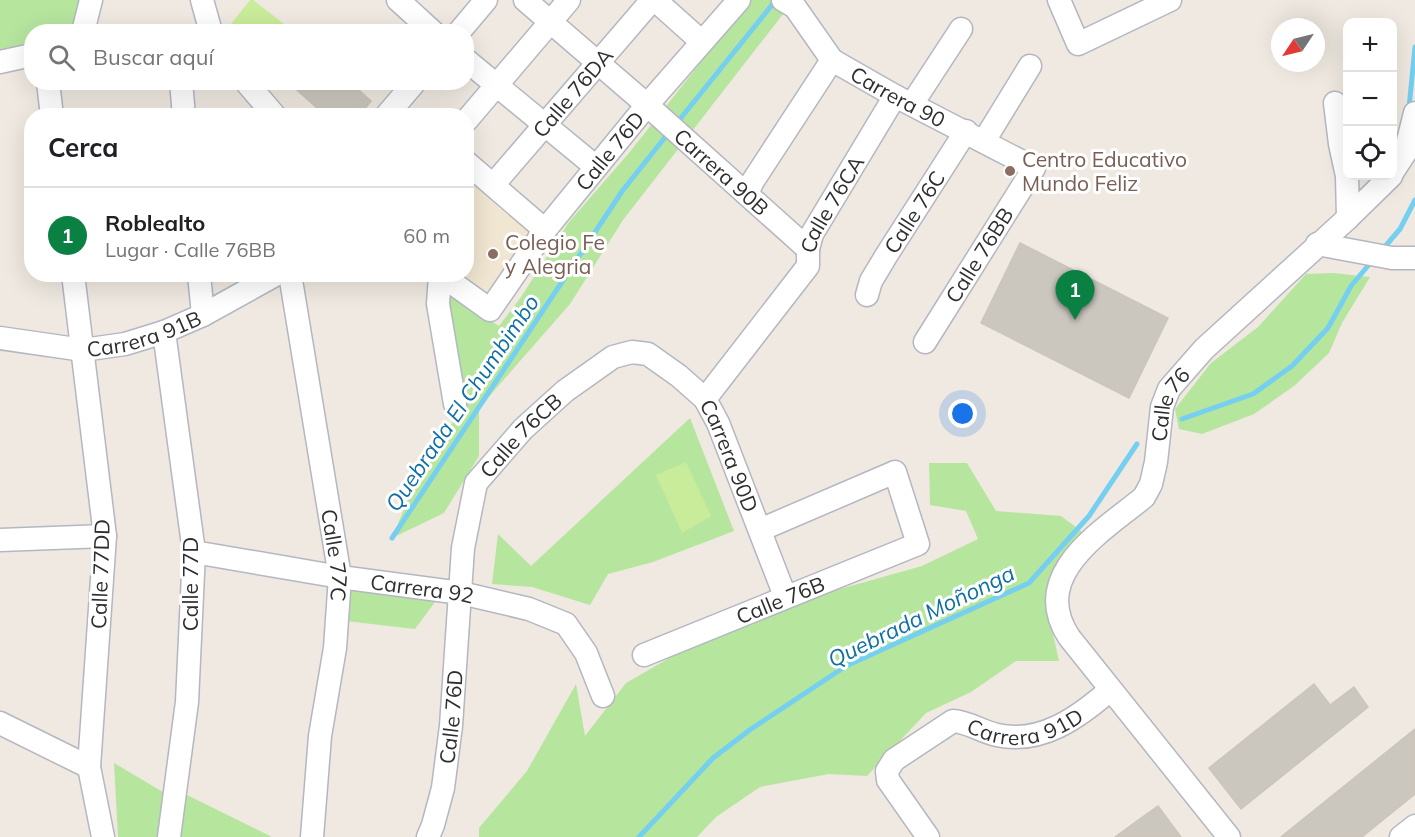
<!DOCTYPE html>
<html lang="es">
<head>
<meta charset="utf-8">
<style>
	:root { --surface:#fff; --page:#f2f2f2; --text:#202124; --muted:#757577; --line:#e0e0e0; --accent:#0b8043 }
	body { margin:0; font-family:Mulish,sans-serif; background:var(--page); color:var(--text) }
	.controls { position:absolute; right:18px; top:18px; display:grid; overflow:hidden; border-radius:12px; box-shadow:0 6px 24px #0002 }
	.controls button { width:54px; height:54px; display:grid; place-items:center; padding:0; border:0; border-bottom:2px solid var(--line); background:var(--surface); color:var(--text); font:30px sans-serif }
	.compass { position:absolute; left:1271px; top:18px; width:54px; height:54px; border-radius:50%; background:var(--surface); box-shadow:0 6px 24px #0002; rotate:235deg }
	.you { position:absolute; left:963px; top:414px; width:21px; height:21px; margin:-15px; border:4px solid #fff; border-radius:50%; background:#1a73e8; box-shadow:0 0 0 9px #1a73e833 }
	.badge { display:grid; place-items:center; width:39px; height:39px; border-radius:50%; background:var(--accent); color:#fff; font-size:20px; font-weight:700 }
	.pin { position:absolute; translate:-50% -50px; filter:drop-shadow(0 2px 3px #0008) }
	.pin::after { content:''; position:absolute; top:32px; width:21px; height:18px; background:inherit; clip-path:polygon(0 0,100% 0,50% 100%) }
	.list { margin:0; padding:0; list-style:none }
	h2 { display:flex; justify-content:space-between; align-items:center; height:78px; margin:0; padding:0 24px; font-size:26px }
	h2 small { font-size:20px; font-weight:400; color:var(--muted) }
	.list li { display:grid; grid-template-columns:39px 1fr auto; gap:18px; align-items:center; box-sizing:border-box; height:96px; padding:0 24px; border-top:2px solid var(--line) }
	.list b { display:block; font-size:22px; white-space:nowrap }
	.list p { margin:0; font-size:20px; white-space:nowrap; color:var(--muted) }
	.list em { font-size:20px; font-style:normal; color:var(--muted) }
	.icon { flex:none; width:33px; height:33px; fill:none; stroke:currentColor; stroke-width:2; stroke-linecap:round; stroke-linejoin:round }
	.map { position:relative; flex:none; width:1415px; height:837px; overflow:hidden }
	.search { position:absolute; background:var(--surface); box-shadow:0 6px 24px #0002; left:24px; top:24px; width:450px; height:66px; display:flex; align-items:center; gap:15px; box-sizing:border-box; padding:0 21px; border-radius:24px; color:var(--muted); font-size:22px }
	.panel { position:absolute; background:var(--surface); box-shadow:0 6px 24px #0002; left:24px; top:108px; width:450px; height:174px; border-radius:24px }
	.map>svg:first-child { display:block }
	.education { fill:#f0e6d1 }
	.green { fill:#b6e59e }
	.pitch { fill:#c9ec9a }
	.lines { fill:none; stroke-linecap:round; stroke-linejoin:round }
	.stream { stroke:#75cff0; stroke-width:5 }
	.building { fill:#cbc7bf; stroke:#cbc5ba; stroke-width:1.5 }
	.minor-casing { stroke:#b4b7c1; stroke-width:25 }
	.minor { stroke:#fff; stroke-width:22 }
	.education-dot { fill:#8d6e63; stroke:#fff; stroke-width:2 }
	.labels { text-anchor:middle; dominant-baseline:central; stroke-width:6; stroke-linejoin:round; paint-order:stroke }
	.street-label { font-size:21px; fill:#2e2e2e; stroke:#fff }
	.education-label { font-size:21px; fill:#785e54; stroke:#fff; text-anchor:start }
	.water-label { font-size:22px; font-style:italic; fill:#0d6fa3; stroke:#fff }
</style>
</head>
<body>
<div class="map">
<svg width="1415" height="837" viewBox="0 0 1415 837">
	<rect width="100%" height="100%" fill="#efe9e1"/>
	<path class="education" d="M467,174L537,233L481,299L452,275L466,274Z"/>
	<path class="green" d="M0,0H83L75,31L32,32L31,48L0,55Z
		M750,0H794L623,220L570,304L479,408V456L444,513L392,538L419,473L464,405L446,292L499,326L521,297L569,222L629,153Z
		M1333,273L1370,277L1342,323L1329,353L1294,386L1254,414L1202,434L1179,429L1175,409L1211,363L1258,327L1306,274Z
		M690,418L734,531L653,562L608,574L590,605L532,587L492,584L498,534L531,566Z
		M929,463H967L996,511L1061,516L1085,534L1061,561L1046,602L1059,661H1016L971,692L926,713L867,776L829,774L760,787L716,817L697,837H479V828L527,771L576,684L585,736L626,683L692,645L833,591L922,566L978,539L966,511L930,505Z
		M346,584L435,602L415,629L346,621Z
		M114,763L168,795L164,837H118Z
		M185,794L272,837H177Z"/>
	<path class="pitch" d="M250,0H253L293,31H231L227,29Z
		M686,462L711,516L682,533L656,475Z"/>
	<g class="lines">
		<path class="stream" d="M1409,108L1415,47
			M676,124L776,0
			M1382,250L1400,229L1415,200
			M1182,419L1253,394L1292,366L1328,328L1351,286L1372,261
			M392,538L623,190L670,131
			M639,837L713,758L751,729L846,666L1029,583L1089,516L1137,444"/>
	</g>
	<path class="building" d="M288,82H350L371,101L359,116H326Z
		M1020,243L1168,318L1129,398L981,323Z
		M1314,684L1330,705L1354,687L1368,707L1241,809L1209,768Z
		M1415,729V794L1373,828L1362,837H1281Z
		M1158,806L1181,837H1115L1141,818Z"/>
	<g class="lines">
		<g class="minor-casing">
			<g id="minor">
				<path d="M202,0L211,32"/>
				<path d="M398,0L433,32"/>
				<path id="s1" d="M525,0L647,105L808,249"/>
				<path d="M655,0L702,42"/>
				<path id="s2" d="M783,0L795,7L832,60L895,96L1034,168L925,342"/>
				<path d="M1059,0L1078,44L1170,0"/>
				<path d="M83,32L91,0"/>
				<path d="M459,32L486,0"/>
				<path d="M466,60L596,167"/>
				<path d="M0,62L32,55"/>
				<path d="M48,82L52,116"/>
				<path d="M181,82L184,116"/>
				<path d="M246,82L275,116"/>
				<path d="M1335,103L1340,144L1347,176L1348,218"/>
				<path d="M912,104L961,29"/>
				<path d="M386,116L415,82"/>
				<path d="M466,121L569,0"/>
				<path d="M984,141L1030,66"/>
				<path d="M466,162L545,230"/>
				<path d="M1392,173L1405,153L1415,113"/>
				<path id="s3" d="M493,185L652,0"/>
				<path d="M747,194L753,181L832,60"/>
				<path d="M1317,244L1392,258H1415"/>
				<path d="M73,274L105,536L89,767L103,837"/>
				<path d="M199,274L203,315"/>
				<path id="s4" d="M290,274L340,577L335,648L320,736L312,837"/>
				<path id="s5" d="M440,274L490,310L545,230L647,105L739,0"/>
				<path d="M440,275L438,304L455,404"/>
				<path id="s6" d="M867,295L871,281L886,256L966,131"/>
				<path d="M164,332L194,552L187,702L169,837"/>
				<path id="s7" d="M0,338L83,350L125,344L164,332L203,315L277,274"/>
				<path id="s8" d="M705,399L808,266V249L812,234L895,96"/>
				<path d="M0,540L105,536"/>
				<path id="s9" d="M194,552L340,577L461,593L529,609L566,624L586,653L603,696"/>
				<path id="s10" d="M644,655L918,544L895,472L760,530"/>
				<path d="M0,723L89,767"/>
				<path id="s11" d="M428,837L433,825L443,788L451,726L463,548L476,483L523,429L565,391L613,357L632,352L648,354L679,376L705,399L718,423L785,596"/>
				<path id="s12" d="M928,837L888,780L887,771L894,760L953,721C969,722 982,732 997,735C1041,745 1079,717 1110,690"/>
				<path id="s13" d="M1229,837L1069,637C1028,574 1103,531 1144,497L1151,484L1156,462L1162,407L1169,389L1204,349L1348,218L1391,176"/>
				<path d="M1401,837L1415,826"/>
			</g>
		</g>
		<use href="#minor" class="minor"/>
	</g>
	<g class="education-dot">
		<circle cx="1010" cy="171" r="6"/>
		<circle cx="493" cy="254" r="6"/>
	</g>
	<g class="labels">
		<g class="street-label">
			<text stroke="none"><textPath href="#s3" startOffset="122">Calle 76DA</textPath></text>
			<text stroke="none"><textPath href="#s2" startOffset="154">Carrera 90</textPath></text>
			<text stroke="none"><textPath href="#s5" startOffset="261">Calle 76D</textPath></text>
			<text stroke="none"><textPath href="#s1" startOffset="261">Carrera 90B</textPath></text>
			<text stroke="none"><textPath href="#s8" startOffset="236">Calle 76CA</textPath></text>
			<text stroke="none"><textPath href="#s6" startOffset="96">Calle 76C</textPath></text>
			<text transform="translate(979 255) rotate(-58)">Calle 76BB</text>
			<text stroke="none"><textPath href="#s7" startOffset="147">Carrera 91B</textPath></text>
			<text stroke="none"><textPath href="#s13" startOffset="532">Calle 76</textPath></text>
			<text stroke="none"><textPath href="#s11" startOffset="424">Calle 76CB</textPath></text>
			<text stroke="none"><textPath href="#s11" startOffset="716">Carrera 90D</textPath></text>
			<text stroke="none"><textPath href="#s4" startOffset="285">Calle 77C</textPath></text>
			<text transform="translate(100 574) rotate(-88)">Calle 77DD</text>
			<text transform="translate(190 584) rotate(-90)">Calle 77D</text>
			<text stroke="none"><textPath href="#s9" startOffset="231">Carrera 92</textPath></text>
			<text stroke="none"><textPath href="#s10" startOffset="147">Calle 76B</textPath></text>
			<text stroke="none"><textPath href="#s12" startOffset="238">Carrera 91D</textPath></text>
			<text stroke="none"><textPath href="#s11" startOffset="123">Calle 76D</textPath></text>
		</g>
		<g class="education-label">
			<text x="1022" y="159">Centro Educativo<tspan x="1022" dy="24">Mundo Feliz</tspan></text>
			<text x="505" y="242">Colegio Fe<tspan x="505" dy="24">y Alegria</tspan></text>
		</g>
		<g class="water-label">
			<text transform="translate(462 403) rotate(-56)">Quebrada El Chumbimbo</text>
			<text transform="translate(921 616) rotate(-26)">Quebrada Moñonga</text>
		</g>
	</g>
</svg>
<div class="controls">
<button>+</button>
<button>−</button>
<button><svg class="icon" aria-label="locate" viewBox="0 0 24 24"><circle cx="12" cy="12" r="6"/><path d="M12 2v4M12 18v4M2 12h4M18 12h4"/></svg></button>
</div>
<svg class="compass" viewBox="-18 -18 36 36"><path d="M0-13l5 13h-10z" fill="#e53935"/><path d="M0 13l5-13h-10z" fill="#757577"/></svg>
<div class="you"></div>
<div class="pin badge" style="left:1075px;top:320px">1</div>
<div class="search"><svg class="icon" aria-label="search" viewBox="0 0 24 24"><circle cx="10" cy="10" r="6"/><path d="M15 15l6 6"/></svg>Buscar aquí</div>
<section class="panel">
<h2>Cerca<small></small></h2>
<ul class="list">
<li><span class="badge">1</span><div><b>Roblealto</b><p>Lugar · Calle 76BB</p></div><em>60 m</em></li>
</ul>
</section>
</div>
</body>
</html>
